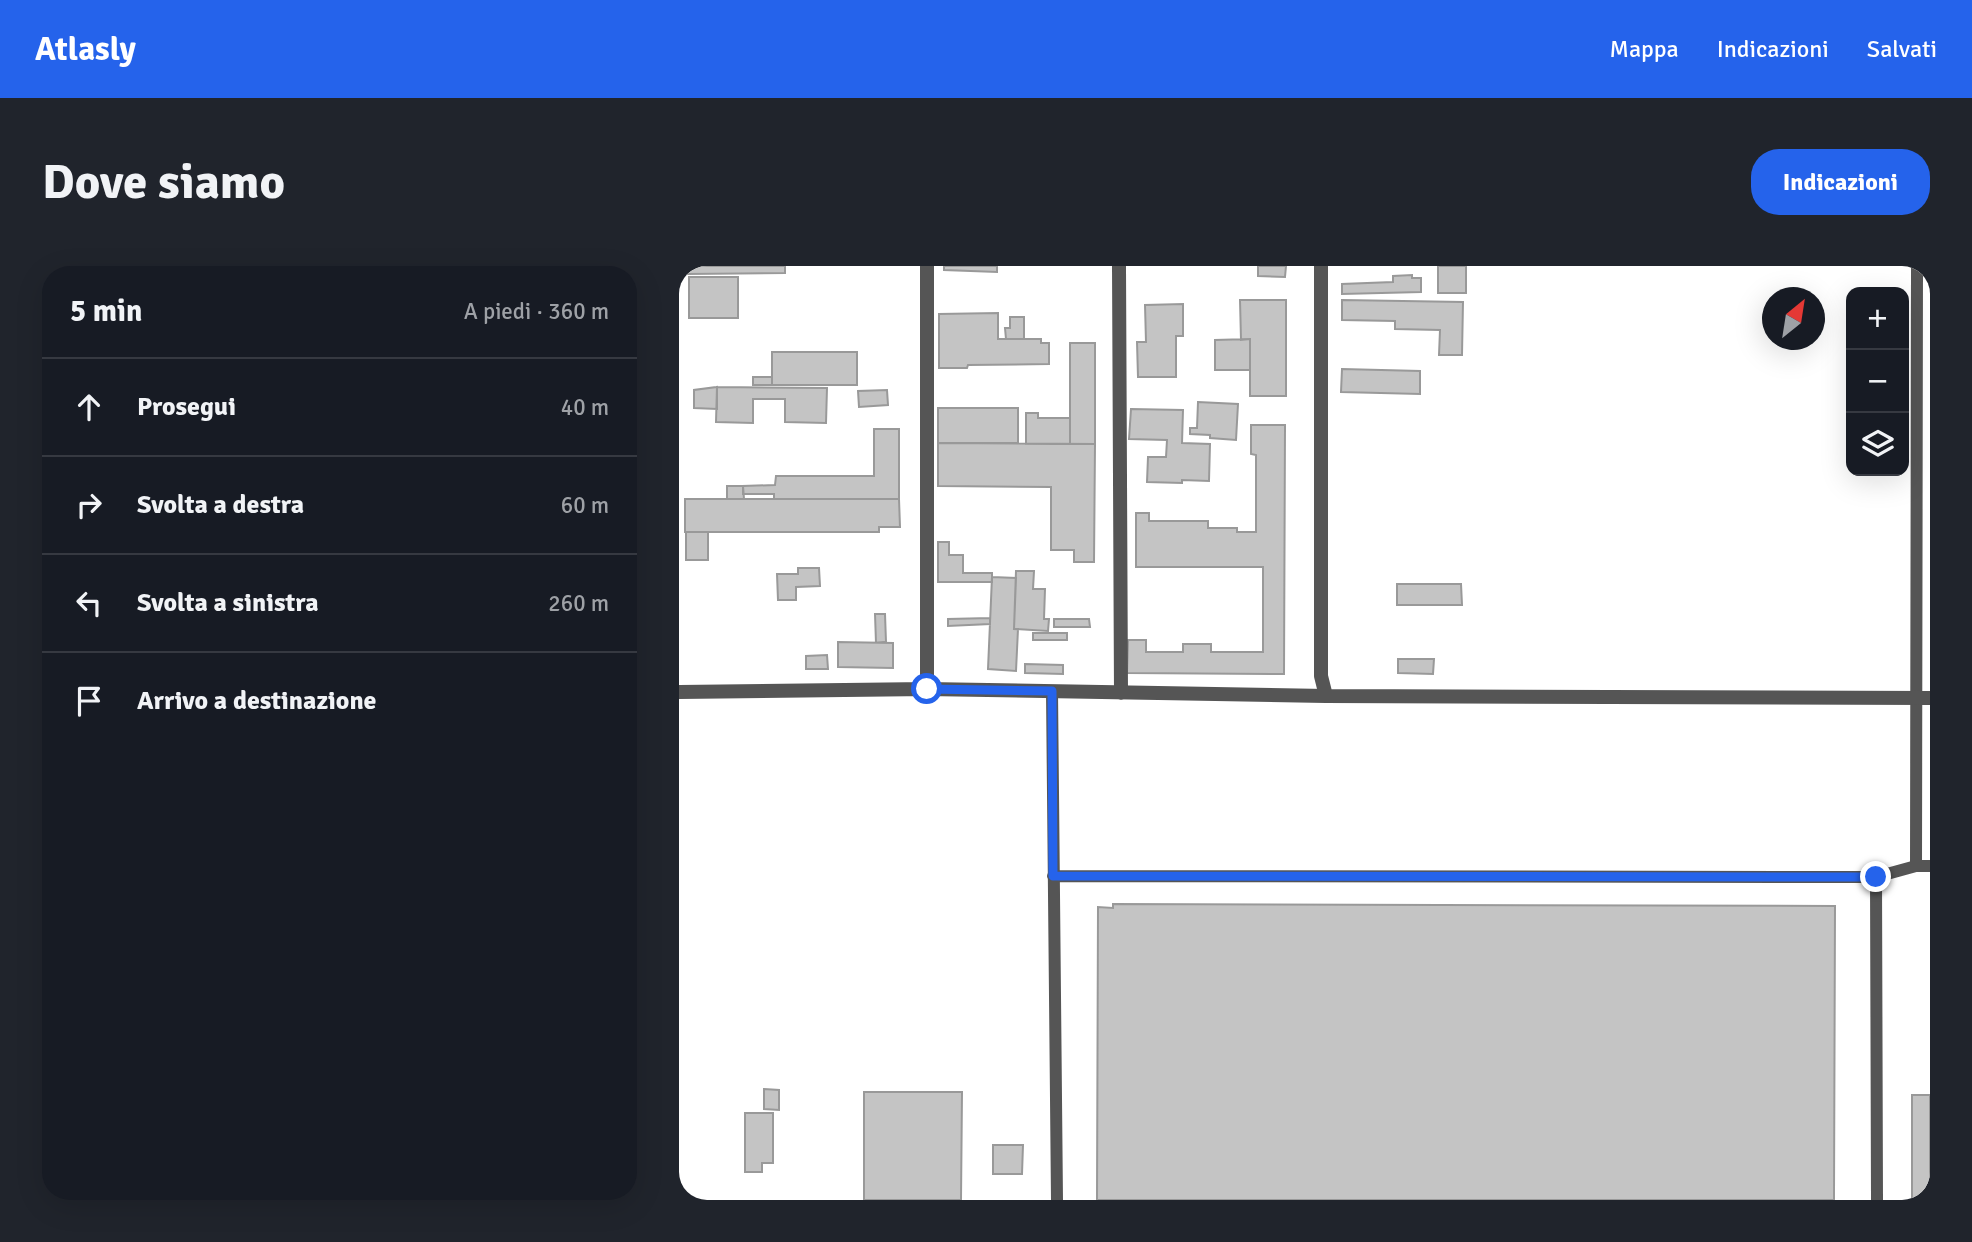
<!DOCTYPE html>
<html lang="it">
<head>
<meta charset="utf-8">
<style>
	:root { --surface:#171b24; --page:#20242c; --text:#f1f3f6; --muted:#9ea1a6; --line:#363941; --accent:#2563eb }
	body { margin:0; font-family:Signika,sans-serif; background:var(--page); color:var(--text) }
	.controls { position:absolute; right:21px; top:21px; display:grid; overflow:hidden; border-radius:14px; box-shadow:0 7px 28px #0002 }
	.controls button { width:63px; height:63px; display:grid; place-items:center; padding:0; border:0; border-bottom:2px solid var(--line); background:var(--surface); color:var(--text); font:35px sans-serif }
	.compass { position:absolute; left:1083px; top:21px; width:63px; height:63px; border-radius:50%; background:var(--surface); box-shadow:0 7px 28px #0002; rotate:30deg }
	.stop { position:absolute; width:21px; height:21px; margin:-16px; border:5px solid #2563eb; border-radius:50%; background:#fff }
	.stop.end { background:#2563eb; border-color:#fff; box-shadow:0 2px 7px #0008 }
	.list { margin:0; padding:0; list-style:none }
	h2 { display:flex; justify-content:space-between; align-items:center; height:91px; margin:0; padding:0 28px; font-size:30px }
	h2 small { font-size:23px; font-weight:400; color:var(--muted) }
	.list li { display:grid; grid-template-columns:46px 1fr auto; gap:21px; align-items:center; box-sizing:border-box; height:98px; padding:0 28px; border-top:2px solid var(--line) }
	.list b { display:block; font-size:26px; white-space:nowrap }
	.list em { font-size:23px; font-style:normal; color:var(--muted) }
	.icon { flex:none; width:38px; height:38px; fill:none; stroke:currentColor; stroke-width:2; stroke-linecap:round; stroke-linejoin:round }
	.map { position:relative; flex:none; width:1251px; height:934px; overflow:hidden; border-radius:28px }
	header { display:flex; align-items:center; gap:42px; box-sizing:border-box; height:98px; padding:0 35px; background:var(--accent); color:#fff }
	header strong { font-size:33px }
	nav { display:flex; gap:38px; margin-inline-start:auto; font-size:24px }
	.intro { display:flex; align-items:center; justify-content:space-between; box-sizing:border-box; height:168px; padding:0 42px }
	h1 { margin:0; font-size:49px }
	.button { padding:18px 32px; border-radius:28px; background:var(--accent); color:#fff; font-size:24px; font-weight:700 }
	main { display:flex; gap:42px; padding:0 42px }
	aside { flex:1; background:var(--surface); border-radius:28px; box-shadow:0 7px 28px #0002 }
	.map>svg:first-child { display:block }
	.building { fill:#c4c4c4; stroke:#999; stroke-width:2 }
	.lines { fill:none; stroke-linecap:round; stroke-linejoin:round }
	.service { stroke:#555; stroke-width:12 }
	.minor { stroke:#555; stroke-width:14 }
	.route { stroke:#2563eb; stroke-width:9 }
</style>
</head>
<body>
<header>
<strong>Atlasly</strong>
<nav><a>Mappa</a><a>Indicazioni</a><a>Salvati</a></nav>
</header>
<div class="intro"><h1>Dove siamo</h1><a class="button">Indicazioni</a></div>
<main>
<aside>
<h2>5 min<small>A piedi · 360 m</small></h2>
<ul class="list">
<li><svg class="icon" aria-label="ahead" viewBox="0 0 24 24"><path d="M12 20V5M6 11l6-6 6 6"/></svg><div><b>Prosegui</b></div><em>40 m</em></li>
<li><svg class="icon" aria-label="right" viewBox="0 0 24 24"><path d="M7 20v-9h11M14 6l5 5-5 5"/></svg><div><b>Svolta a destra</b></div><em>60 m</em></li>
<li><svg class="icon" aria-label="left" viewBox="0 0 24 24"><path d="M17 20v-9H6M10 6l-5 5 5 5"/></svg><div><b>Svolta a sinistra</b></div><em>260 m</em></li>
<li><svg class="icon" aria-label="arrive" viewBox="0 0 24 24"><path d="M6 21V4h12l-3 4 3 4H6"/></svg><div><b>Arrivo a destinazione</b></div></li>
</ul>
</aside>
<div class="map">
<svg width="1251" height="934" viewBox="0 0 1251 934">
	<rect width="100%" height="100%" fill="#fff"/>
	<path class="building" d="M9,0H106V7L9,8Z
		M265,0H318V6L265,4Z
		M579,0H607L606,11L579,10Z
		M759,0H787V27H759Z
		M733,9V12H742V26L663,28V18L714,16V10Z
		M10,11H59V52H10Z
		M561,34H607V130H571V73L562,74Z
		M663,34L784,36L783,89H760L761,64L716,63V55L663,54Z
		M504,38V70H497V111H459L458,76H467L466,39Z
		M319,47V73H362V77H370V98L289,99L288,102H260V48Z
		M331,51H345V73H327L326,62H331Z
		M571,73V104H536V74Z
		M391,77H416V178H391Z
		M93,86H178V119H93Z
		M663,103L741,105V128L662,126Z
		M74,111H93V119H74Z
		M38,121V143L15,142V124Z
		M38,121L148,122L147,157L106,156V133H74V157L37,156Z
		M208,124L209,139L180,141L179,125Z
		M519,136L559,138L557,174L531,172V169L511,168V162H518Z
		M259,142H339V177H259Z
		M452,143L504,144L503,177L531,178L530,215L503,214V217L468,216L469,191H487L488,174L450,173Z
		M347,147H359V152H391V178H347Z
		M572,159H606L605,408L448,407L449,374H467V386H504V378H532V386H584V301H457V247H470V255H529V262H558V266H577V189L572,188Z
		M195,163H220V233H95V228H64V220L96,219L97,210H195Z
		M259,177L416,178L415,296H395V284H372V221L259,220Z
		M48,220H64L65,233H48Z
		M6,233H220L221,261H200V266H6Z
		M7,266H29V294H7Z
		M259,276H270V289H284V307H313V316H259Z
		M119,302H140L141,320L117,321V334H99L98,308H119Z
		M337,305H355L354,323H366L365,353H370L369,365L335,363Z
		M313,311L337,312L335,363H339L337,405L309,403Z
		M718,318H782L783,339H718Z
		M196,348H206L207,376L197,377Z
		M311,352V358L269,360V353Z
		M375,353H410L411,361H375Z
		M354,367H388V374H354Z
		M159,376L214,377V402L159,401Z
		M148,389L149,403H127V390Z
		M719,393H755L754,408L719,407Z
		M346,398L384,399V408L346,407Z
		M434,638L1156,640L1155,934H418L419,641L434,642Z
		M85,823L100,824V844L85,843Z
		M185,826H283L282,934H185Z
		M1233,829H1251V934H1233Z
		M66,847H94V897H83V906H66Z
		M314,879H344L343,908H314Z"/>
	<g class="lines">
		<path class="service" d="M373,425L378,934
			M1237,600L1238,0
			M374,610L1197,611L1237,600H1251
			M1197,611L1198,934"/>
		<path class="minor" d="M440,0L442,427
			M642,0V410L647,430
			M248,423V0
			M0,426L248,423L647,430L1251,432"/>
	</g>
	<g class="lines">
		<path class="route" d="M248,423L373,425L374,610L1197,611"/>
	</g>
</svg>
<div class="controls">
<button>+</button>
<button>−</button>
<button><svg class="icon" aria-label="layers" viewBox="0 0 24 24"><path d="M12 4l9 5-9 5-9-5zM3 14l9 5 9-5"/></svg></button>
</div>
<svg class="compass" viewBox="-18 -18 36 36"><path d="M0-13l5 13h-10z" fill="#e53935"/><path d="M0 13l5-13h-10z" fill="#9ea1a6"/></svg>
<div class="stop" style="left:248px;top:423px"></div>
<div class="stop end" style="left:1197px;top:611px"></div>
</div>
</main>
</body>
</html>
